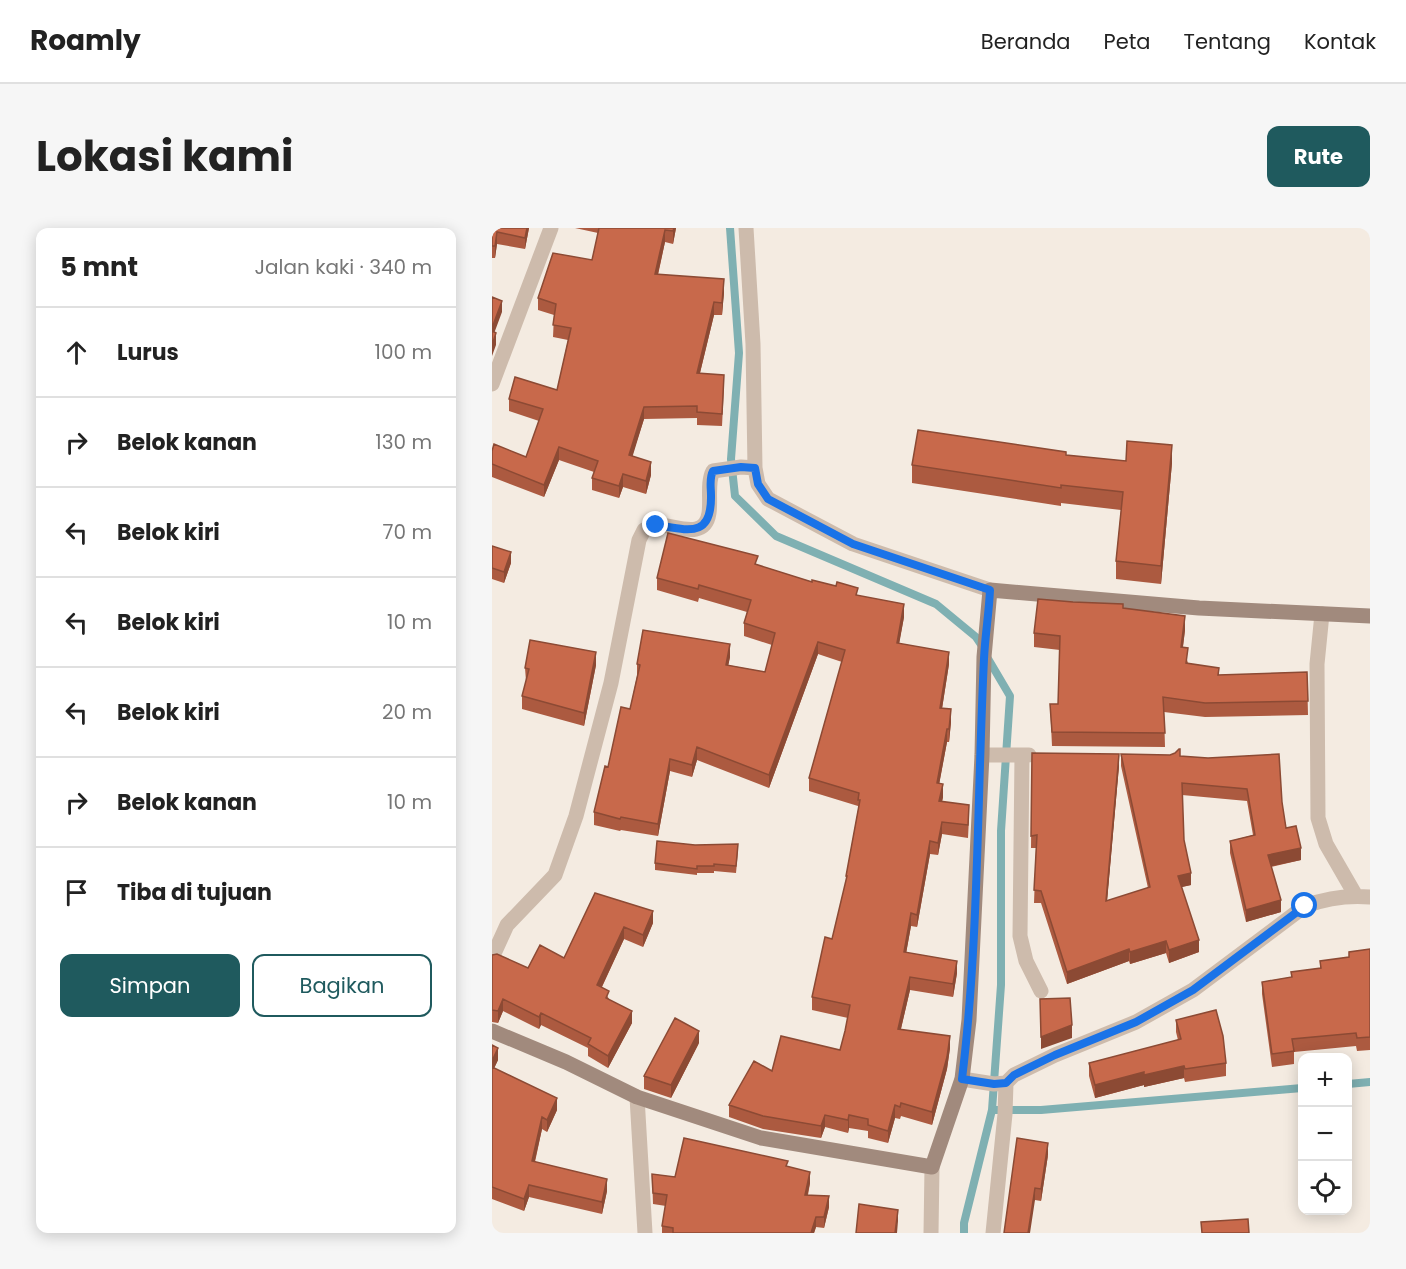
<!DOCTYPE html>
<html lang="id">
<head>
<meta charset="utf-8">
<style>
	:root { --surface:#fff; --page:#f6f6f6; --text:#222; --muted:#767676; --line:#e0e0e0; --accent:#1f5a5e }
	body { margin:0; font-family:Poppins,sans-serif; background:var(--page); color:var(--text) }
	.controls { position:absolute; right:18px; bottom:18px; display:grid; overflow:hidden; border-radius:12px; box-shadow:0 3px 15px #0003 }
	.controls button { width:54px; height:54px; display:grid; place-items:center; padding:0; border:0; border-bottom:2px solid var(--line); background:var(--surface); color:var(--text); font:30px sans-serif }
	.stop { position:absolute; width:18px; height:18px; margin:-14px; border:4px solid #1a73e8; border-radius:50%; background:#fff }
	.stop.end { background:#1a73e8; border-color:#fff; box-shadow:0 2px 6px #0008 }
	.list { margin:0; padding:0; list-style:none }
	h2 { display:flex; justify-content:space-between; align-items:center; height:78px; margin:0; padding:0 24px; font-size:26px }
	h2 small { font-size:20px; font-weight:400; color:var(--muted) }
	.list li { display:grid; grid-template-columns:39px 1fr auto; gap:18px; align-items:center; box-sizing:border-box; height:90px; padding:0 24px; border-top:2px solid var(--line) }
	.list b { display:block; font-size:22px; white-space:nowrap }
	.list em { font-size:20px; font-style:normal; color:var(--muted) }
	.actions { display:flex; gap:12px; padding:18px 24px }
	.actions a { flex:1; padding:14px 0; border:2px solid var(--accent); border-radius:12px; text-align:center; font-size:21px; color:var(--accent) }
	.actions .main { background:var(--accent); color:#fff }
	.icon { flex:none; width:33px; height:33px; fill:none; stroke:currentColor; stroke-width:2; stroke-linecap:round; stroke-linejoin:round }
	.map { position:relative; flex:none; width:878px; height:1005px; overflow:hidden; border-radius:12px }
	header { display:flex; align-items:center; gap:36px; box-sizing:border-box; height:84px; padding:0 30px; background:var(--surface); border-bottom:2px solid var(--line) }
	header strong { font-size:28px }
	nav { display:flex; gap:33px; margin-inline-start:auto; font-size:21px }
	.intro { display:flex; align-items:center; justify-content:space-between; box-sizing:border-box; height:144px; padding:0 36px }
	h1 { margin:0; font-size:42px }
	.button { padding:15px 27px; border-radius:12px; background:var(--accent); color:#fff; font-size:21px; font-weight:700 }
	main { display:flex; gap:36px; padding:0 36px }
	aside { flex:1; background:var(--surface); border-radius:12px; box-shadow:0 3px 15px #0003 }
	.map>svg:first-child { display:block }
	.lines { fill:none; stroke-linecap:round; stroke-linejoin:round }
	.stream { stroke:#7fb0b2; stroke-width:8 }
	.street { stroke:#cdbbac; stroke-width:15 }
	.secondary { stroke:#a18a7d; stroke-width:15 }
	.wall { fill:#ac5a40 }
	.shaded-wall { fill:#8c4a34 }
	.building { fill:#c8694b; stroke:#8c4a34; stroke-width:1.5 }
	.route { stroke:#1a73e8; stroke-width:8 }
</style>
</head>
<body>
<header>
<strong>Roamly</strong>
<nav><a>Beranda</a><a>Peta</a><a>Tentang</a><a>Kontak</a></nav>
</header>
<div class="intro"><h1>Lokasi kami</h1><a class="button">Rute</a></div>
<main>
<aside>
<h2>5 mnt<small>Jalan kaki · 340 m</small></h2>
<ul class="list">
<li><svg class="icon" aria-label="ahead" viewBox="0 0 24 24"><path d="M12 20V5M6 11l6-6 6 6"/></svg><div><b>Lurus</b></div><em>100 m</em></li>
<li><svg class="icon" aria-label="right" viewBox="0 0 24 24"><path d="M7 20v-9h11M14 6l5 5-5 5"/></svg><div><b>Belok kanan</b></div><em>130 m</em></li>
<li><svg class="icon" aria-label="left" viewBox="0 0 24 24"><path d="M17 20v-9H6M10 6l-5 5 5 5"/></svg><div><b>Belok kiri</b></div><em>70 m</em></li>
<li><svg class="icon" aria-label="left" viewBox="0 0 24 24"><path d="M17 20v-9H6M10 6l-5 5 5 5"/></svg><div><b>Belok kiri</b></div><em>10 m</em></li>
<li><svg class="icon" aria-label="left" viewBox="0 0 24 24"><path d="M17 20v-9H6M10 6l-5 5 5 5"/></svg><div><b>Belok kiri</b></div><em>20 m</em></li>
<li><svg class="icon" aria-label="right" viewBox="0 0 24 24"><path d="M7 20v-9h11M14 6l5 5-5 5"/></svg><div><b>Belok kanan</b></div><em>10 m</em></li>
<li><svg class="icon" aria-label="arrive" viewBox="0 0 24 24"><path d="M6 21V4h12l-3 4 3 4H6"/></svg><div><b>Tiba di tujuan</b></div></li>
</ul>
<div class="actions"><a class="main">Simpan</a><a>Bagikan</a></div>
</aside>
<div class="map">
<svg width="878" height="1005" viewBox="0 0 878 1005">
	<rect width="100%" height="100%" fill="#f4ebe1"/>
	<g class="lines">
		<path class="stream" d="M238,0L247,125L239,231L243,268L284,308L444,376L484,409L490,418
			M495,429L518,468L509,603V757L500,882
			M856,856L878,854
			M472,1005V995L500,882H549L810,860"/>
		<path class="street" d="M254,0L261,116L263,240L266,256L276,271L361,316L498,362
			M0,156L59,0
			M830,386L825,436L826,590L834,616L864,668
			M490,527H537
			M530,527L528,708L534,733L549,763
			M0,730L15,697L63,647L84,588L119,455L147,312L152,302C156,300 161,298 166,297C183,297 213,313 217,285C219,273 215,254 221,243L249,239L263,240
			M470,851L502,856L514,855
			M145,869L153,1005
			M439,1005L440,939
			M501,1005L513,886L514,855L522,847L563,827L644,794L701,762L813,678C835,670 855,667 878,669"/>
		<path class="secondary" d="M0,803L74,834L145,869L269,910L440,939L470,851L477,792L490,527L492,429L498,362L707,380L878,388"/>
	</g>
	<path class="wall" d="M0,0H37L33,21L5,16L3,30H0Z
		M83,0H184L181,16L173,14L166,47L232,64L230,87H222L208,145L232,159L230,198L205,197V190L152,191L140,228L159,247L154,266L131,259L127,270L100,262V250L102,244L67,232L52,269L0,249V223L34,229L47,193L17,183V171L65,162L76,112L61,109L62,87L46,82V70L100,32L106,5Z
		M574,227L634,233L680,235L669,356L624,351V333L629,282L569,275V278L420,255V237Z
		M0,318L19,335L12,355L0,351Z
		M266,337L320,354L366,367L412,389L407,415L457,436L450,481L459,494L457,514H455L447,556L451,569L450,574L477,590L476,610L450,606L446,627L438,626L425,699L419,698L414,725L465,745L461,769L418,762L409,801L458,820L455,841L440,897L409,888L408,891L403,890L396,915L376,910V903L357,900L356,905L333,899L329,910L271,901L237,889V877L280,843L348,822L353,803L356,790L320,782V769L340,711L354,654V648L366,582V578L317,563V550L350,434L326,426L277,560L205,532L200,549L178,543L166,608L129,602L128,603L102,597V584L116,539L138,481L145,448V436L238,429L236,437L273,444L280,417L252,408V395L255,384L207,370L206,374L165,362V350Z
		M631,380L693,402L691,419L696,435L727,447L815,444L816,487L713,489L672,484L673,519L560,518L558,476H566L568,422L542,419V405Z
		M104,437L92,498L30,481V468L34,453L33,440Z
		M540,525L627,538L615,673L656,660L629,538V526L688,528L790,574L794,600L809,632L779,639L789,684L754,694L738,625V613L761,607L755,573L690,567L692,612L699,657L689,659L707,724L677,735L674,725L638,736L637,733L575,756L549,675H542L544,620H539Z
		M246,623L244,645L222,643V645H205V647L163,642V635Z
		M103,665L161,695L151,719L132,711L110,759L117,771L140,795L116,840L96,828V820L49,797L47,801L11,783L6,795L0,794V727L36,740L72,730Z
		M878,721V822L865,823L864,818L802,824V836L780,839L770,766V754L799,749V744L828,740V733L857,729V724Z
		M684,792L734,835V848L693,854L692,850L652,859V857L603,870L597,848V835L686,812L684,804Z
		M207,815L179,870L152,861V848Z
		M0,817L6,832L2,840L65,882L55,904L50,901L43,934L115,963L110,986L37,969L32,983L0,971Z
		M556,927L549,973L543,972L512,1005Z
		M296,939L318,955L316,967L337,979L332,1000L324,999L322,1005H170V998L174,978L161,976L160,946L183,949Z"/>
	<path class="shaded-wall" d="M35,0H37L33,21V10Z
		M182,0H184L181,16V3Z
		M173,2V14L163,59V46Z
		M5,4V16L3,30V18Z
		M232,51V64L230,87V75Z
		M10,73V84L0,111V100Z
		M222,74V87L205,157V145Z
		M4,105V117L0,128V117Z
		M152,179V191L137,240V227Z
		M680,217V235L669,356V338Z
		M67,219V232L52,269V257Z
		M159,234V247L154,266V253Z
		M131,246V259L127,270V258Z
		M19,324V335L12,355V344Z
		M412,376V389L405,428V415Z
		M693,388V402L689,433V419Z
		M326,414V426L277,560V547Z
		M238,416V429L234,449V437Z
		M104,424V437L92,498V485Z
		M457,424V436L448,493V480Z
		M459,481V494L457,514V501Z
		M455,501V514L445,568V555Z
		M205,519V532L200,549V537Z
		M627,526V538L614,685V673Z
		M178,531V543L166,608V596Z
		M451,556V569L447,586V573Z
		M450,594V606L446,627V615Z
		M438,613V626L425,699V687Z
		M809,620V632L776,639V627Z
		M699,645V657L686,660V648Z
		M789,672V684L754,694V682Z
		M161,683V695L151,719V707Z
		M419,685V698L412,737V724Z
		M132,699V711L105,769V757Z
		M707,712V724L677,735V722Z
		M674,713V725L638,736V724Z
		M637,721V733L575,756V744Z
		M465,733V745L461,769V756Z
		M418,749V762L406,813V801Z
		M11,771V783L6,795V783Z
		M140,783V795L116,840V828Z
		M49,785V797L47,801V789Z
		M580,797V810L549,821V809Z
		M207,803V815L179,870V857Z
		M458,808V820L455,841L440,897V884Z
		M6,820V832L0,845V833Z
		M692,838V850L652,859V847Z
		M652,844V857L603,870V857Z
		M65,870V882L55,904V892Z
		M403,877V890L396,915V903Z
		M333,887V899L329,910V898Z
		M357,887V900L356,905V892Z
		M50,889V901L40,945V933Z
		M556,915V927L549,973V961Z
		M318,944V955L313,978V967Z
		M115,951V963L110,986V974Z
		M37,957V969L32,983V971Z
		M543,960V972L538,1005H536Z
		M337,968V979L332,1000V989Z
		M406,982V993L405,1005H403Z
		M324,989V999L322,1005H319Z"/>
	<path class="building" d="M0,0H35L33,10L5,4L3,18H0Z
		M107,0H182L181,3L173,2L163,46L232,51L230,75L222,74L205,145L232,147L230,186L205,184V178L152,179L137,227L159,234L154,253L131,246L127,258L100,250L106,233L67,219L52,257L0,236V223L2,216L34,229L51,181L17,171L23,149L65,162L79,100L61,97L64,76L46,70L61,25L100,32Z
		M0,69L10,73L0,100Z
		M0,103L4,105L0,117Z
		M426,202L574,224V227L634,233L635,213L680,217L669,338L624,333L631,264L569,257V260L420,237Z
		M176,305L266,328L263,336L320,354V352L344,358L345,354L366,360L364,367L412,376L405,415L457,424L448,480L459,481L457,501H455L445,555L451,556L447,573L477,577L476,597L450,594L446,615L438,613L425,687L419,685L412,724L465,733L461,756L418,749L406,801L458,808L455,829L440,884L409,875L408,879L403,877L396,903L376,897V891L357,887L356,892L333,887L329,898L271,888L237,877L262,833L280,843L289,808L348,822L353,803L358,777L320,769L333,709L340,711L355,648H354L368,572H366L367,565L317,550L353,422L326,414L277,547L205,519L200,537L178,531L166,596L129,589L128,591L102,584L113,538L116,539L129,479L138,481L148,437L145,436L151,402L238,416L234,437L273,444L283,405L252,395L259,372L207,357L206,361L165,350Z
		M0,318L19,324L12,344L0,340Z
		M546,371L581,374L631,376V380L693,388L689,419L696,420L694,435L727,440L726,447L815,444L816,473L713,475L671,469L673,505L560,504L558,476H566L568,408L542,405Z
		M38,412L104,424L92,485L30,468L37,441L33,440Z
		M687,521H688V528L716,530L787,526L790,574L794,600L804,598L809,620L776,627L789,672L754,682L738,613L763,607L755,561L690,555L692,612L699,645L686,648L707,712L677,722L674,713L638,724L637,721L575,744L549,663L542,662L545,607L539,608L540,525L627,526L614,673L658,659L629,526L678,527L683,525Z
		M165,613L203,617L246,616L244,638L222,636V638H205V641L163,635Z
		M103,665L161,683L151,707L132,699L105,757L117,763L114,770L140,783L116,828L96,816L99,810L49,785L47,789L11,771L6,783L0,782V727L5,726L36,740L48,717L72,730Z
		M878,721V809L865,810L864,805L800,811L802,823L780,826L770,754L800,749L799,744L829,740L828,733L857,729V724Z
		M578,770L580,797L549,809L548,771Z
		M724,782L731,808L734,835L693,841L692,838L652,847V844L603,857L597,835L689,811L684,792Z
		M183,790L207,803L179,857L152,848Z
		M0,817L6,820L0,833Z
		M0,839L65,870L55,892L50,889L40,933L115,951L110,974L37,957L32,971L0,959Z
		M192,910L296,933L294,938L318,944L313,967L337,968L332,989H324L319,1005H181V1000L170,998L175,967L161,965L160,948V946L183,949Z
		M525,910L556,915L549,961L543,960L536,1005H512Z
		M367,976L406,982L403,1005H364Z
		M756,991L757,1005H710L709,994Z"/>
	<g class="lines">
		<path class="route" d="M164,297C196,302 220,311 219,267C219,259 217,250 221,243L249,239L263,240L266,256L276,271L361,316L498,362C497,385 493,408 492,431C485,571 487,712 470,851L502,856L514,855L522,847L563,827L644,794L701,762L813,678"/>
	</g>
</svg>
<div class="controls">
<button>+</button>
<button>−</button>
<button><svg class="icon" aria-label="locate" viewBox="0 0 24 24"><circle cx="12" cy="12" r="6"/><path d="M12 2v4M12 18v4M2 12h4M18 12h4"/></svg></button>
</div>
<div class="stop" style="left:813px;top:678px"></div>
<div class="stop end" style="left:164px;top:297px"></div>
</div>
</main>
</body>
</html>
